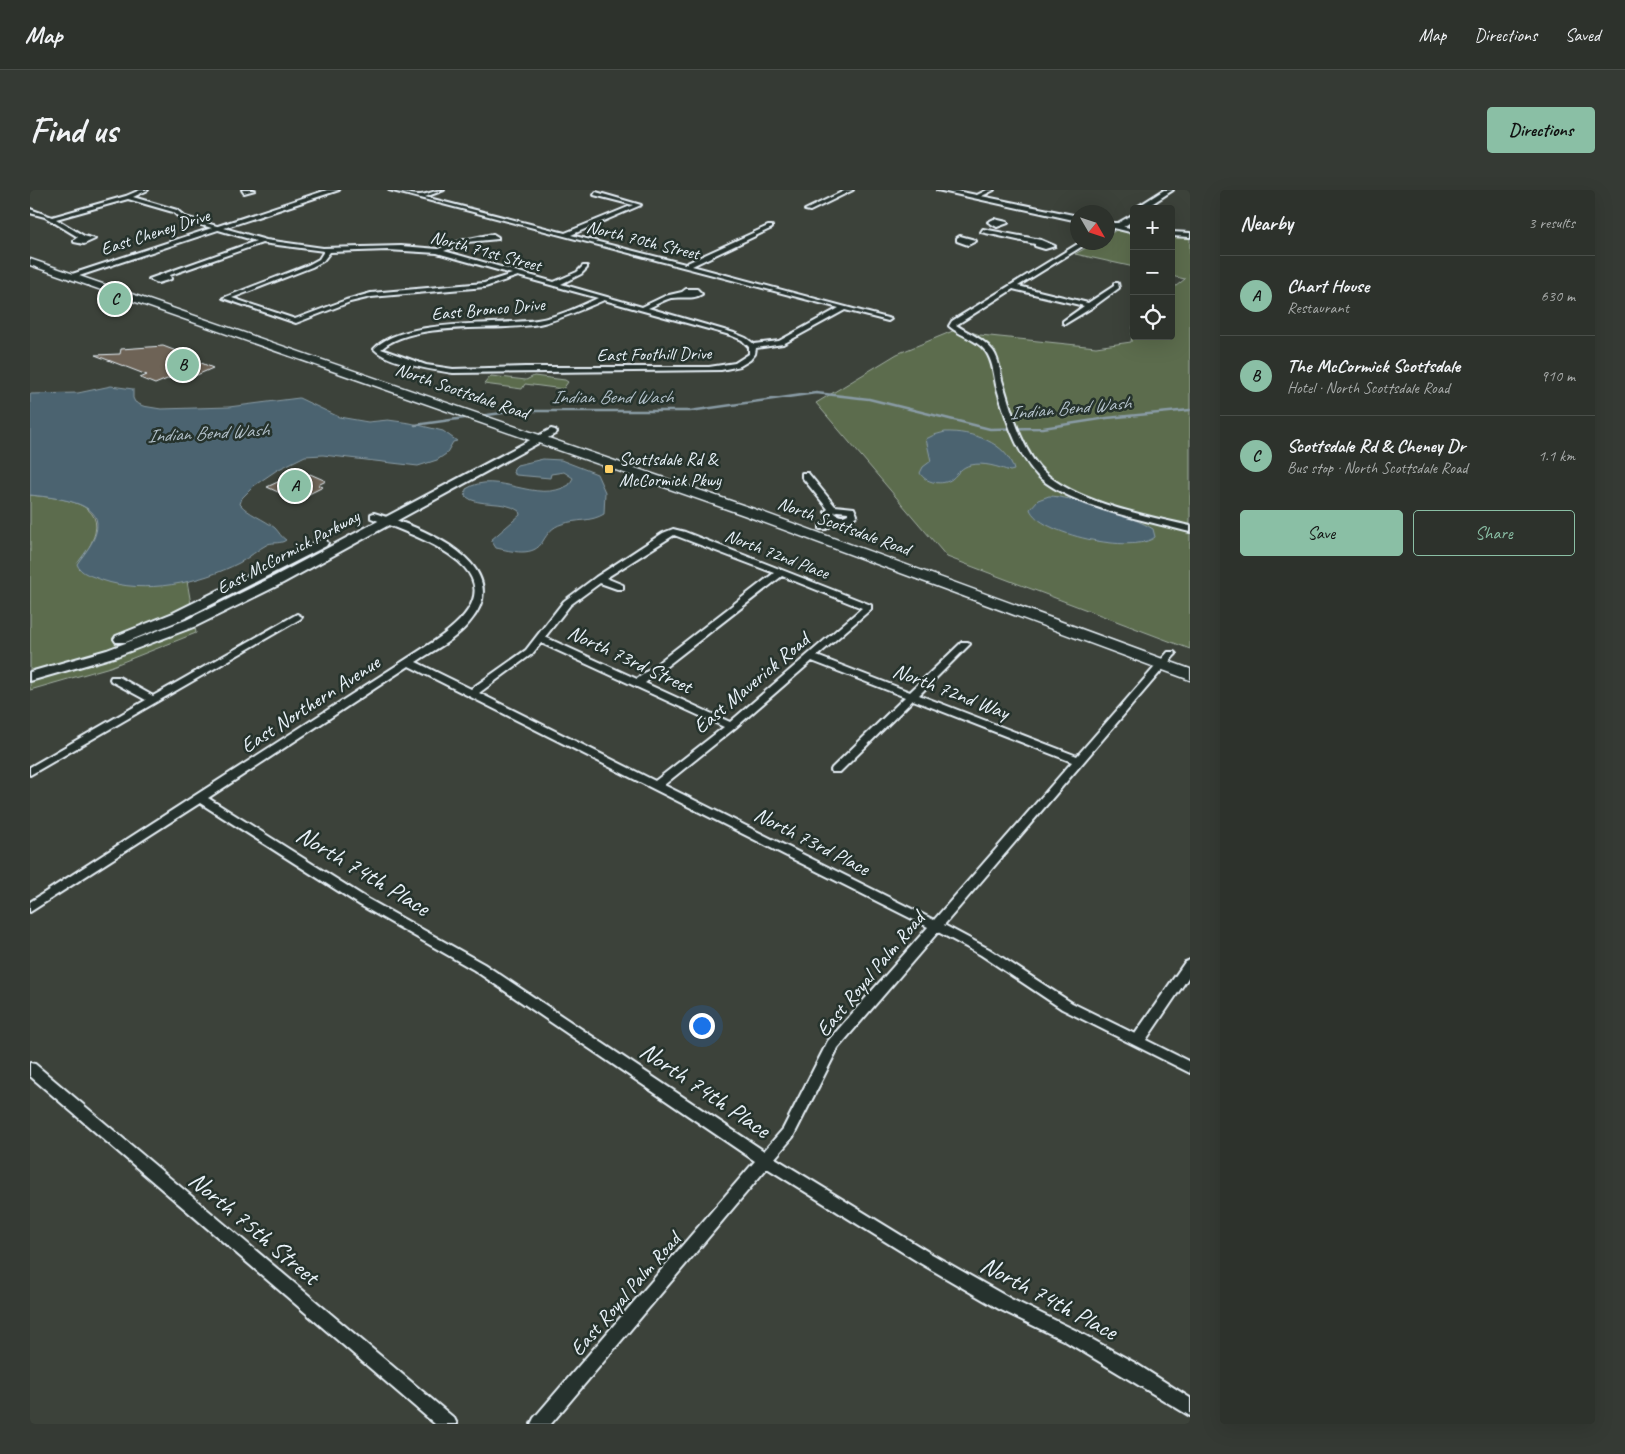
<!DOCTYPE html>
<html lang="en">
<head>
<meta charset="utf-8">
<style>
	:root { --surface:#2d322c; --page:#353a34; --text:#f1f3f6; --muted:#a7aaa9; --line:#484d48; --accent:#8abfa5 }
	body { margin:0; font-family:Caveat,sans-serif; background:var(--page); color:var(--text) }
	.controls { position:absolute; right:15px; top:15px; display:grid; overflow:hidden; border-radius:5px; box-shadow:0 5px 20px #0002 }
	.controls button { width:45px; height:45px; display:grid; place-items:center; padding:0; border:0; border-bottom:1px solid var(--line); background:var(--surface); color:var(--text); font:25px sans-serif }
	.compass { position:absolute; left:1040px; top:15px; width:45px; height:45px; border-radius:50%; background:var(--surface); box-shadow:0 5px 20px #0002; rotate:129deg }
	.you { position:absolute; left:671px; top:835px; width:18px; height:18px; margin:-12px; border:4px solid #fff; border-radius:50%; background:#1a73e8; box-shadow:0 0 0 8px #1a73e833 }
	.badge { display:grid; place-items:center; width:32px; height:32px; border-radius:50%; background:var(--accent); color:#111; font-size:16px; font-weight:700 }
	.pin { position:absolute; translate:-50% -50%; border:2px solid #fff; box-shadow:0 1px 5px #0006 }
	.list { margin:0; padding:0; list-style:none }
	h2 { display:flex; justify-content:space-between; align-items:center; height:65px; margin:0; padding:0 20px; font-size:21px }
	h2 small { font-size:16px; font-weight:400; color:var(--muted) }
	.list li { display:grid; grid-template-columns:32px 1fr auto; gap:15px; align-items:center; box-sizing:border-box; height:80px; padding:0 20px; border-top:1px solid var(--line) }
	.list b { display:block; font-size:19px; white-space:nowrap }
	.list p { margin:0; font-size:16px; white-space:nowrap; color:var(--muted) }
	.list em { font-size:16px; font-style:normal; color:var(--muted) }
	.actions { display:flex; gap:10px; padding:15px 20px }
	.actions a { flex:1; padding:11px 0; border:1px solid var(--accent); border-radius:5px; text-align:center; font-size:18px; color:var(--accent) }
	.actions .main { background:var(--accent); color:#111 }
	.icon { flex:none; width:28px; height:28px; fill:none; stroke:currentColor; stroke-width:2; stroke-linecap:round; stroke-linejoin:round }
	.map { position:relative; flex:none; width:1160px; height:1234px; overflow:hidden; border-radius:5px }
	header { display:flex; align-items:center; gap:30px; box-sizing:border-box; height:70px; padding:0 25px; background:var(--surface); border-bottom:1px solid var(--line) }
	header strong { font-size:24px }
	nav { display:flex; gap:28px; margin-inline-start:auto; font-size:18px }
	.intro { display:flex; align-items:center; justify-content:space-between; box-sizing:border-box; height:120px; padding:0 30px }
	h1 { margin:0; font-size:35px }
	.button { padding:12px 22px; border-radius:5px; background:var(--accent); color:#111; font-size:18px; font-weight:700 }
	main { display:flex; gap:30px; padding:0 30px }
	aside { flex:1; background:var(--surface); border-radius:5px; box-shadow:0 5px 20px #0002 }
	.map>svg:first-child { display:block }
	.green { fill:#5b6c4e; stroke:#a2aea3 }
	.water { fill:#4b636f; stroke:#8a9ca6 }
	.lines { fill:none; stroke-linecap:round; stroke-linejoin:round }
	.stream { stroke:#8a9ca6; stroke-width:2.5 }
	.building { fill:#6e6457; stroke:#e8f1f8 }
	.street-casing { stroke:#e8f1f8; stroke-width:4 }
	.secondary-casing { stroke:#e8f1f8; stroke-width:4 }
	.primary-casing { stroke:#e8f1f8; stroke-width:3 }
	.street { fill:#26332d; fill-rule:evenodd }
	.secondary { fill:#26332d; fill-rule:evenodd }
	.primary { fill:#26332d; fill-rule:evenodd }
	.poi-dot { fill:#ffd166; stroke:#26332d; stroke-width:2 }
	.labels { text-anchor:middle; dominant-baseline:central; stroke-width:5; stroke-linejoin:round; paint-order:stroke }
	.far-street-label { font-size:18px; fill:#e8f1f8; stroke:#26332d }
	.far-poi-label { font-size:18px; fill:#e8f1f8; stroke:#26332d; text-anchor:start }
	.far-water-label { font-size:19px; font-style:italic; fill:#b1bfc8; stroke:#26332d }
	.street-label { font-size:21px; fill:#e8f1f8; stroke:#26332d }
	.near-street-label { font-size:25px; fill:#e8f1f8; stroke:#26332d }
</style>
</head>
<body>
<header>
<strong>Map</strong>
<nav><a>Map</a><a>Directions</a><a>Saved</a></nav>
</header>
<div class="intro"><h1>Find us</h1><a class="button">Directions</a></div>
<main>
<div class="map">
<svg width="1160" height="1234" viewBox="0 0 1160 1234">
	<rect width="100%" height="100%" fill="#3c423a"/>
	<filter id="ink" filterUnits="userSpaceOnUse"><feTurbulence type="fractalNoise" baseFrequency=".02" numOctaves="2"/><feDisplacementMap in="SourceGraphic" scale="10" xChannelSelector="R" yChannelSelector="G"/><feConvolveMatrix kernelMatrix="1 2 1 2 8 2 1 2 1" color-interpolation-filters="sRGB"/></filter>
	<g filter="url(#ink)">
		<path class="green" d="M1093,36L1104,38V77L1045,64L1065,53L1078,52V45Z
			M1141,43L1160,44V459L917,367L786,213L867,164L930,138L950,145L1066,157L1101,152L1104,131V146H1141V100L1155,89L1141,86Z
			M461,186L496,190L504,186L535,190L538,192L533,199L495,194L492,199L454,194Z
			M0,305C23,308 73,309 65,343C62,353 57,362 50,370L113,396L157,391L166,443L80,477L0,500Z"/>
		<path class="water" d="M81,196L103,199V208L105,212L113,216L131,219L199,217L269,208L309,227L338,232L358,230L380,233L413,241L427,251L423,252L416,264L407,270L388,276L293,265L275,266L247,280L225,295L212,308L210,314C218,324 234,329 245,338C249,342 251,347 256,350C251,354 244,352 238,354C228,359 219,368 209,373C170,393 114,405 72,390C63,386 50,384 47,374C55,362 68,349 67,333C66,310 17,307 0,305V204L48,203Z
			M915,242C941,241 977,252 984,280L980,281C968,277 954,272 941,275C931,277 929,283 922,289C913,296 895,293 890,283L893,277L901,271L896,249L904,245Z
			M513,269L531,270L567,284L575,302L574,324C561,332 547,329 532,334C522,337 518,343 513,351C504,368 481,361 466,358L461,350L490,325L489,321C473,309 450,318 435,306L436,299C467,279 505,315 539,295L543,288L534,282L521,284L520,288L486,285L483,283L484,278L487,275Z
			M1019,306C1040,306 1105,327 1123,339L1125,347C1104,365 1008,344 1000,319L1008,310Z"/>
		<g class="lines">
			<path class="stream" d="M449,226L488,221H660L786,203L839,209L960,239L1013,238L1077,228L1160,220
				M385,235L442,227"/>
		</g>
		<path class="building" d="M133,156L162,167L160,168L183,178L153,191L142,187L125,194L110,188L117,185L65,165L90,164L91,159Z
			M273,284L277,286L280,284L296,291L288,295L293,297L271,308L254,300L248,302L237,297L252,290L256,292Z"/>
		<g class="lines">
			<g class="street-casing">
				<path id="street" d="M110,0H118L103,7L147,20L155,27L236,50L293,58L371,56L408,59L434,50L463,44L468,47V49L437,52L414,61L524,92L547,82L553,76H557V78L551,84L531,94L612,117L635,106L652,102L656,99H667L672,104C663,110 652,106 641,108C633,110 626,115 618,118L704,143L716,148L724,154L749,151L809,118L359,0C370,0 379,5 389,5C397,5 405,0 414,0L395,7L535,43L603,15L564,5L566,2L611,15L541,45L655,74L738,36H742V38L662,76L861,129L858,131L815,120L753,154L726,158L725,164L720,170L710,176L691,180L423,183C403,180 357,173 344,159C372,128 465,136 507,130C528,127 548,117 568,108L488,86L455,97L341,107L320,112L266,133L193,108L278,75L289,69L294,61L232,53L140,85L141,89L128,93L119,89L226,51L151,29L143,22L98,9L26,29L54,46L65,49L54,54L44,52V50L48,47L15,27L0,23V19L22,27L96,6ZM358,60L407,63L482,84L454,93L341,103L316,110L265,129L202,108L282,77L293,71L300,62ZM574,110L700,145L712,150L719,157V164L705,173L679,177H495L423,179L396,175L351,159C385,130 466,142 509,134C532,129 553,119 574,110Z
					M212,0H225L214,3Z
					M816,0H823L780,21L775,20Z
					M957,0H964L948,8L943,7Z
					M964,29L977,32L978,33L967,37L958,32Z
					M1083,34L1104,39V43L1084,38L1078,42V38Z
					M953,39L1011,50L1025,56L1015,59L1005,56V54L951,42Z
					M1141,42L1160,43V47L1141,46Z
					M930,46L945,50L946,51L938,55L927,51V48Z
					M1051,52H1059L988,96L1058,113L1084,96V93H1088L1089,98L1063,117L1035,134L1033,133V131L1054,116L983,99L926,135C938,143 954,149 963,161C969,169 970,181 972,190C981,219 992,263 1015,283C1048,313 1117,326 1160,336V342C1118,331 1038,316 1007,285C985,261 975,225 966,195C964,185 963,174 958,165C950,150 930,146 919,136L922,131Z
					M772,283H778L805,316L824,318L827,325C822,330 816,332 809,330L796,339H790V335L801,328L795,322L798,319L772,287ZM807,321L818,322V324C813,327 808,327 804,322Z
					M344,323C388,336 490,374 439,433C425,450 404,460 386,472L441,499L496,460L534,411L566,387L633,343L643,339L655,342L841,415V419L787,466L880,502L932,452H938L940,454L889,505L1047,566L1138,462H1144L1146,464L1144,466L914,735L959,759L1042,813L1105,844L1155,772L1160,770V785L1116,850L1160,872V883L1032,819L951,765L908,742L808,858L763,947L745,968L900,1063L981,1109L1047,1141L1105,1173L1160,1208V1226L1035,1151L969,1119L890,1073L737,978L521,1234H501L504,1228L725,971L444,780L330,715L170,613L0,722V712L403,452C502,386 401,352 341,328V324ZM644,345L744,383L607,489L515,447L540,415L570,393L587,399H593V395L576,388ZM752,386L832,418L700,532L615,493ZM511,453L694,537L625,591L449,503L502,464ZM782,471L875,507L802,578L801,580L802,582H810L883,510L1042,572L904,730L634,595L705,538ZM379,476L898,737L798,851L753,939L734,961L454,774L338,709L178,608Z
					M267,424L272,427L270,429L0,585V577L116,510L81,491L80,489L81,487H89L123,506Z
					M0,873L5,874L424,1228L427,1234H405L0,886Z"/>
			</g>
			<g class="secondary-casing">
				<path id="secondary" d="M297,0H309L43,88L40,89L36,86Z
					M907,0H922L1048,26V31Z
					M1134,0H1143L1114,19H1104Z
					M1104,24V30L1093,37H1078V33H1088Z
					M521,239L525,240L527,242L525,244L253,393L166,436L87,466L0,491V482L77,460L156,430L243,387Z
					M292,349L296,350L298,353L296,356L153,429L96,452H86L84,449L86,446L143,423Z"/>
			</g>
			<g class="primary-casing">
				<path id="primary" d="M0,69L724,319L1160,479V490L714,325L0,75Z"/>
			</g>
			<use href="#street" class="street"/>
			<use href="#secondary" class="secondary"/>
			<use href="#primary" class="primary"/>
		</g>
	</g>
	<rect class="poi-dot" x="574" y="274" width="10" height="10" rx="2.5"/>
	<g class="labels">
		<g class="far-street-label">
			<text transform="translate(125 42) rotate(-18)">East Cheney Drive</text>
			<text transform="translate(613 50) rotate(14)">North 70th Street</text>
			<text transform="translate(456 61) rotate(15)">North 71st Street</text>
			<text transform="translate(458 119) rotate(-5)">East Bronco Drive</text>
			<text transform="translate(624 164) rotate(-1)">East Foothill Drive</text>
			<text transform="translate(432 201) rotate(19)">North Scottsdale Road</text>
			<text transform="translate(814 336) rotate(20)">North Scottsdale Road</text>
			<text transform="translate(258 362) rotate(-28)">East McCormick Parkway</text>
			<text transform="translate(747 364) rotate(21)">North 72nd Place</text>
		</g>
		<g class="far-poi-label">
			<text x="589" y="269">Scottsdale Rd &amp;<tspan x="589" dy="21">McCormick Pkwy</tspan></text>
		</g>
		<g class="far-water-label">
			<text x="582" y="207">Indian Bend Wash</text>
			<text transform="translate(1040 218) rotate(-5)">Indian Bend Wash</text>
			<text transform="translate(178 243) rotate(-3)">Indian Bend Wash</text>
		</g>
		<g class="street-label">
			<text transform="translate(600 469) rotate(25)">North 73rd Street</text>
			<text transform="translate(721 493) rotate(-40)">East Maverick Road</text>
			<text transform="translate(921 501) rotate(21)">North 72nd Way</text>
			<text transform="translate(280 514) rotate(-33)">East Northern Avenue</text>
			<text transform="translate(782 651) rotate(27)">North 73rd Place</text>
			<text transform="translate(840 784) rotate(-50)">East Royal Palm Road</text>
			<text transform="translate(595 1104) rotate(-49)">East Royal Palm Road</text>
		</g>
		<g class="near-street-label">
			<text transform="translate(333 681) rotate(31)">North 74th Place</text>
			<text transform="translate(675 900) rotate(34)">North 74th Place</text>
			<text transform="translate(224 1038) rotate(40)">North 75th Street</text>
			<text transform="translate(1019 1108) rotate(28)">North 74th Place</text>
		</g>
	</g>
</svg>
<div class="controls">
<button>+</button>
<button>−</button>
<button><svg class="icon" aria-label="locate" viewBox="0 0 24 24"><circle cx="12" cy="12" r="6"/><path d="M12 2v4M12 18v4M2 12h4M18 12h4"/></svg></button>
</div>
<svg class="compass" viewBox="-18 -18 36 36"><path d="M0-13l5 13h-10z" fill="#e53935"/><path d="M0 13l5-13h-10z" fill="#a7aaa9"/></svg>
<div class="you"></div>
<div class="pin badge" style="left:265px;top:296px">A</div>
<div class="pin badge" style="left:153px;top:175px">B</div>
<div class="pin badge" style="left:85px;top:109px">C</div>
</div>
<aside>
<h2>Nearby<small>3 results</small></h2>
<ul class="list">
<li><span class="badge">A</span><div><b>Chart House</b><p>Restaurant</p></div><em>630 m</em></li>
<li><span class="badge">B</span><div><b>The McCormick Scottsdale</b><p>Hotel · North Scottsdale Road</p></div><em>910 m</em></li>
<li><span class="badge">C</span><div><b>Scottsdale Rd &amp; Cheney Dr</b><p>Bus stop · North Scottsdale Road</p></div><em>1.1 km</em></li>
</ul>
<div class="actions"><a class="main">Save</a><a>Share</a></div>
</aside>
</main>
</body>
</html>
